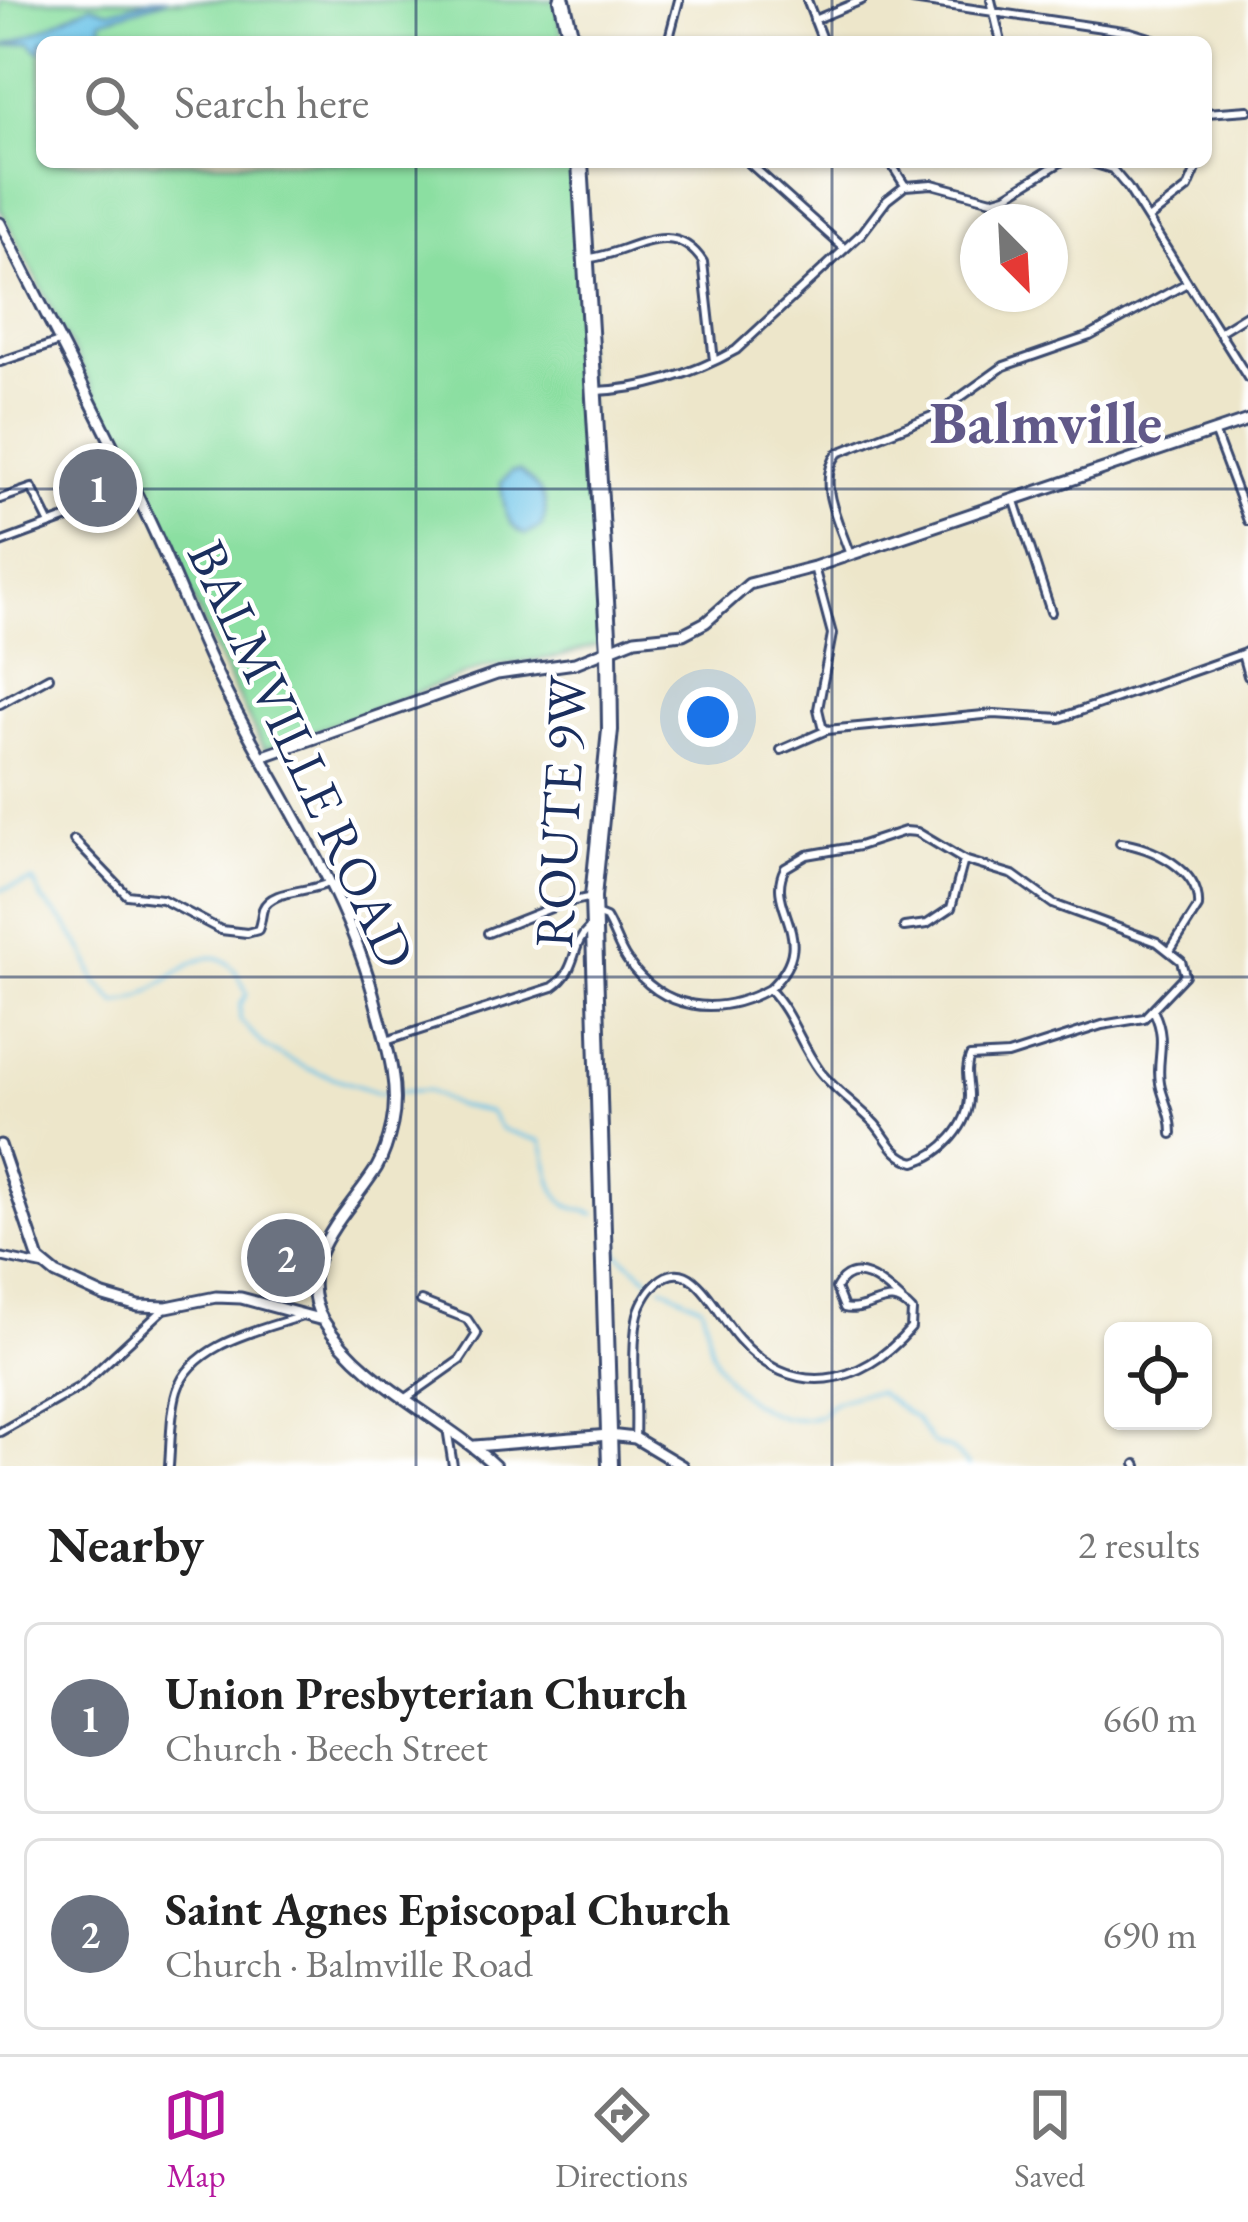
<!DOCTYPE html>
<html lang="en">
<head>
<meta charset="utf-8">
<style>
	:root { --surface:#fff; --page:#f2f2f2; --text:#222; --muted:#767676; --line:#e0e0e0; --accent:#b5179e }
	body { margin:0; font-family:"EB Garamond",serif; background:var(--page); color:var(--text) }
	.controls { position:absolute; right:36px; bottom:36px; display:grid; overflow:hidden; border-radius:18px; box-shadow:0 3px 9px #0004 }
	.controls button { width:108px; height:108px; display:grid; place-items:center; padding:0; border:0; border-bottom:3px solid var(--line); background:var(--surface); color:var(--text); font:60px sans-serif }
	.compass { position:absolute; left:960px; top:204px; width:108px; height:108px; border-radius:50%; background:var(--surface); box-shadow:0 3px 9px #0004; rotate:156deg }
	.you { position:absolute; left:708px; top:717px; width:42px; height:42px; margin:-30px; border:9px solid #fff; border-radius:50%; background:#1a73e8; box-shadow:0 0 0 18px #1a73e833 }
	.badge { display:grid; place-items:center; width:78px; height:78px; border-radius:50%; background:var(--accent); color:#fff; font-size:39px; font-weight:700 }
	.pin { position:absolute; translate:-50% -50%; border:6px solid #fff; box-shadow:0 3px 12px #0006 }
	.list { margin:0; padding:0; list-style:none }
	h2 { display:flex; justify-content:space-between; align-items:center; height:156px; margin:0; padding:0 48px; font-size:51px }
	h2 small { font-size:39px; font-weight:400; color:var(--muted) }
	.list li { display:grid; grid-template-columns:78px 1fr auto; gap:36px; align-items:center; box-sizing:border-box; height:192px; margin:0 24px 24px; padding:0 24px; border:3px solid var(--line); border-radius:18px }
	.list b { display:block; font-size:45px; white-space:nowrap }
	.list p { margin:0; font-size:39px; white-space:nowrap; color:var(--muted) }
	.list em { font-size:39px; font-style:normal; color:var(--muted) }
	.icon { flex:none; width:66px; height:66px; fill:none; stroke:currentColor; stroke-width:2; stroke-linecap:round; stroke-linejoin:round }
	.map { position:relative; flex:none; width:1248px; height:1466px; overflow:hidden }
	.search { position:absolute; background:var(--surface); box-shadow:0 3px 9px #0004; left:36px; right:36px; top:36px; height:132px; display:flex; align-items:center; gap:30px; box-sizing:border-box; padding:0 42px; border-radius:18px; color:var(--muted); font-size:45px }
	.sheet { height:588px; background:var(--surface) }
	nav { display:flex; justify-content:space-around; align-items:center; box-sizing:border-box; height:168px; border-top:3px solid var(--line); background:var(--surface); font-size:33px; color:var(--muted) }
	nav a { display:grid; justify-items:center; gap:6px }
	nav .on { color:var(--accent) }
	.map>svg:first-child { display:block }
	.green { fill:#8bdfa1; stroke:#538780; stroke-width:3 }
	.water { fill:#69c2e7; stroke:#4278a2; stroke-width:3 }
	.lines { fill:none; stroke-linecap:round; stroke-linejoin:round }
	.stream { stroke:#69c2e7; stroke-width:3 }
	.street-casing { stroke:#3a4a6e; stroke-width:12 }
	.secondary-casing { stroke:#3a4a6e; stroke-width:15 }
	.highway-casing { stroke:#3a4a6e; stroke-width:20 }
	.street { stroke:#fff; stroke-width:6 }
	.secondary { stroke:#fff; stroke-width:9 }
	.highway { stroke:#fff; stroke-width:14 }
	.grid { fill:none; stroke:#1b2f5e; stroke-width:3; stroke-opacity:0.55 }
	.labels { text-anchor:middle; dominant-baseline:central; stroke-width:9; stroke-linejoin:round; paint-order:stroke }
	.street-label { font-size:54px; fill:#1b2f5e; stroke:#fff }
	.quarter-label { font-size:60px; font-weight:bold; fill:#615989; stroke:#fff }
</style>
</head>
<body>
<div class="map">
<svg width="1248" height="1466" viewBox="0 0 1248 1466">
	<rect width="100%" height="100%" fill="#fff"/>
	<filter id="ink" filterUnits="userSpaceOnUse"><feTurbulence type="fractalNoise" baseFrequency=".00833" numOctaves="2"/><feDisplacementMap in="SourceGraphic" scale="24" xChannelSelector="R" yChannelSelector="G"/><feConvolveMatrix kernelMatrix="1 2 1 2 8 2 1 2 1" color-interpolation-filters="sRGB"/></filter>
	<filter id="wash" filterUnits="userSpaceOnUse"><feTurbulence type="fractalNoise" baseFrequency=".004" numOctaves="4" result="noise"/><feDisplacementMap in="SourceGraphic" scale="48" xChannelSelector="R" yChannelSelector="G"/><feGaussianBlur stdDeviation="2.7" result="paint"/><feColorMatrix in="noise" values="0 0 0 0 0 0 0 0 0 0 0 0 0 0 0 0 0 1.4 0 .05"/><feComposite in="paint" operator="in"/></filter>
	<g filter="url(#wash)">
		<rect width="100%" height="100%" fill="#ede6ca"/>
		<path class="green" d="M0,0H555L564,42H42V162H572L601,644L559,657L485,667L264,750L218,656L154,508L0,208Z"/>
		<path class="water" d="M152,0H167L101,20L102,42H42V50L38,51L30,42L0,47C32,37 60,19 91,5L108,11Z
			M519,471C539,487 553,501 541,527L525,535C504,524 504,505 501,483L511,472Z"/>
		<g class="lines">
			<path class="stream" d="M0,890L33,881L43,901L65,923L85,953L95,980L116,1003C169,1001 214,907 247,994L240,1005V1020L265,1047L308,1069L379,1093L427,1090L457,1106L490,1112L501,1129L541,1141C549,1159 549,1193 567,1205C573,1209 587,1211 595,1214
				M610,1219L618,1228L617,1253L654,1282
				M662,1286L701,1306C709,1321 706,1337 712,1352C727,1391 775,1430 817,1416C834,1410 817,1414 832,1404C844,1397 865,1392 878,1392L916,1419L932,1443L951,1449L969,1466"/>
		</g>
	</g>
	<g filter="url(#ink)">
		<g class="lines">
			<g class="street-casing">
				<path id="street" d="M807,0L823,42
					M912,0L1130,32L1163,42
					M991,0L1001,42
					M814,20L862,0
					M668,42L679,0
					M1206,113L1248,110
					M748,162L845,249
					M890,162L904,184
					M1089,162L1112,169L1128,188L1248,378
					M1148,219L1188,188L1199,162
					M588,258C624,257 672,213 703,262L714,361
					M1219,332L1248,314
					M0,362L59,342
					M596,391C646,389 693,374 736,350L862,233L887,200L905,186L932,184L992,200L1006,196L1061,162
					M1214,431L1248,521
					M1014,498L1051,612
					M0,499L32,488L50,524
					M0,543L136,493
					M850,555C840,524 815,482 838,453L937,414L1004,366L1090,336L1187,283
					M814,567L832,634L818,709L822,726L827,730L994,714L1060,718L1242,654
					M1248,651L1242,654L1248,676
					M0,704L49,677
					M781,750L827,730
					M74,840L127,895L162,899L221,930L247,933L258,930C261,923 261,916 263,909C272,888 309,894 330,882
					M1120,843C1151,846 1201,870 1198,907L1170,951
					M596,914L606,918C614,931 618,947 627,960C663,1012 718,1017 769,989C792,1013 800,1044 819,1070C835,1091 857,1105 875,1124C888,1139 894,1157 915,1162C942,1154 969,1126 969,1096C969,1082 964,1071 970,1057L1008,1055L1102,1025L1144,1018L1185,975L1181,961L1157,942L1053,904L1013,875L964,860L917,832L905,831L859,846L807,855L785,868C763,909 824,938 769,989
					M904,927L927,924L951,908L964,860
					M488,933L561,904L592,897
					M1154,1012C1169,1043 1154,1062 1161,1088C1166,1106 1172,1115 1172,1134
					M386,1041L553,987C579,969 570,945 589,929
					M0,1257L43,1266
					M405,1399L460,1360L477,1334L467,1319L421,1301
					M447,1428L453,1466
					M0,1432L81,1386L164,1309
					M635,1438C637,1399 631,1356 637,1319C641,1295 668,1258 694,1281C712,1296 723,1321 739,1339C792,1400 861,1387 911,1328L912,1311C889,1284 869,1314 844,1308L836,1288C853,1257 883,1283 901,1300
					M1136,1464L1137,1466
					M169,1466C171,1442 170,1414 177,1391C192,1343 261,1330 302,1316"/>
			</g>
			<g class="secondary-casing">
				<path id="secondary" d="M0,223C49,321 100,417 147,516C176,576 198,639 229,698C282,800 349,895 377,1008C387,1045 400,1087 392,1124C389,1138 384,1155 377,1167C351,1210 289,1263 323,1320C361,1383 443,1417 495,1466
					M261,757L497,674L575,663L635,639L683,634L706,622L749,584L814,567L1248,420
					M0,1145L39,1260L56,1274L104,1296L138,1306L167,1307L216,1297L241,1298L323,1320
					M475,1446L609,1435L635,1438L682,1466"/>
			</g>
			<g class="highway-casing">
				<path id="highway" d="M562,0L572,42
					M580,162L609,651L610,730L593,897L610,1466"/>
			</g>
			<use href="#street" class="street"/>
			<use href="#secondary" class="secondary"/>
			<use href="#highway" class="highway"/>
		</g>
	</g>
	<path class="grid" d="M416,0V42M832,0V42M416,162V1466M832,162V1466M0,489H1248M0,977H1248"/>
	<g class="labels">
		<g class="street-label">
			<text transform="translate(302 754) rotate(65)">BALMVILLE ROAD</text>
			<text transform="translate(560 812) rotate(-87)">ROUTE 9W</text>
		</g>
		<g class="quarter-label">
			<text x="1046" y="422">Balmville</text>
		</g>
	</g>
</svg>
<div class="controls">
<button><svg class="icon" aria-label="locate" viewBox="0 0 24 24"><circle cx="12" cy="12" r="6"/><path d="M12 2v4M12 18v4M2 12h4M18 12h4"/></svg></button>
</div>
<svg class="compass" viewBox="-18 -18 36 36"><path d="M0-13l5 13h-10z" fill="#e53935"/><path d="M0 13l5-13h-10z" fill="#767676"/></svg>
<div class="you"></div>
<div class="pin badge" style="left:98px;top:488px;background:#6b7280">1</div>
<div class="pin badge" style="left:286px;top:1258px;background:#6b7280">2</div>
<div class="search"><svg class="icon" aria-label="search" viewBox="0 0 24 24"><circle cx="10" cy="10" r="6"/><path d="M15 15l6 6"/></svg>Search here</div>
</div>
<section class="sheet">
<h2>Nearby<small>2 results</small></h2>
<ul class="list">
<li><span class="badge" style="background:#6b7280">1</span><div><b>Union Presbyterian Church</b><p>Church · Beech Street</p></div><em>660 m</em></li>
<li><span class="badge" style="background:#6b7280">2</span><div><b>Saint Agnes Episcopal Church</b><p>Church · Balmville Road</p></div><em>690 m</em></li>
</ul>
</section>
<nav>
<a class="on"><svg class="icon" aria-label="map" viewBox="0 0 24 24"><path d="M3 6l6-2 6 2 6-2v14l-6 2-6-2-6 2zM9 4v14M15 6v14"/></svg>Map</a>
<a><svg class="icon" aria-label="directions" viewBox="0 0 24 24"><path d="M12 3l9 9-9 9-9-9zM9 14v-3h6M13 9l2 2-2 2"/></svg>Directions</a>
<a><svg class="icon" aria-label="saved" viewBox="0 0 24 24"><path d="M7 4h10v16l-5-4-5 4z"/></svg>Saved</a>
</nav>
</body>
</html>
